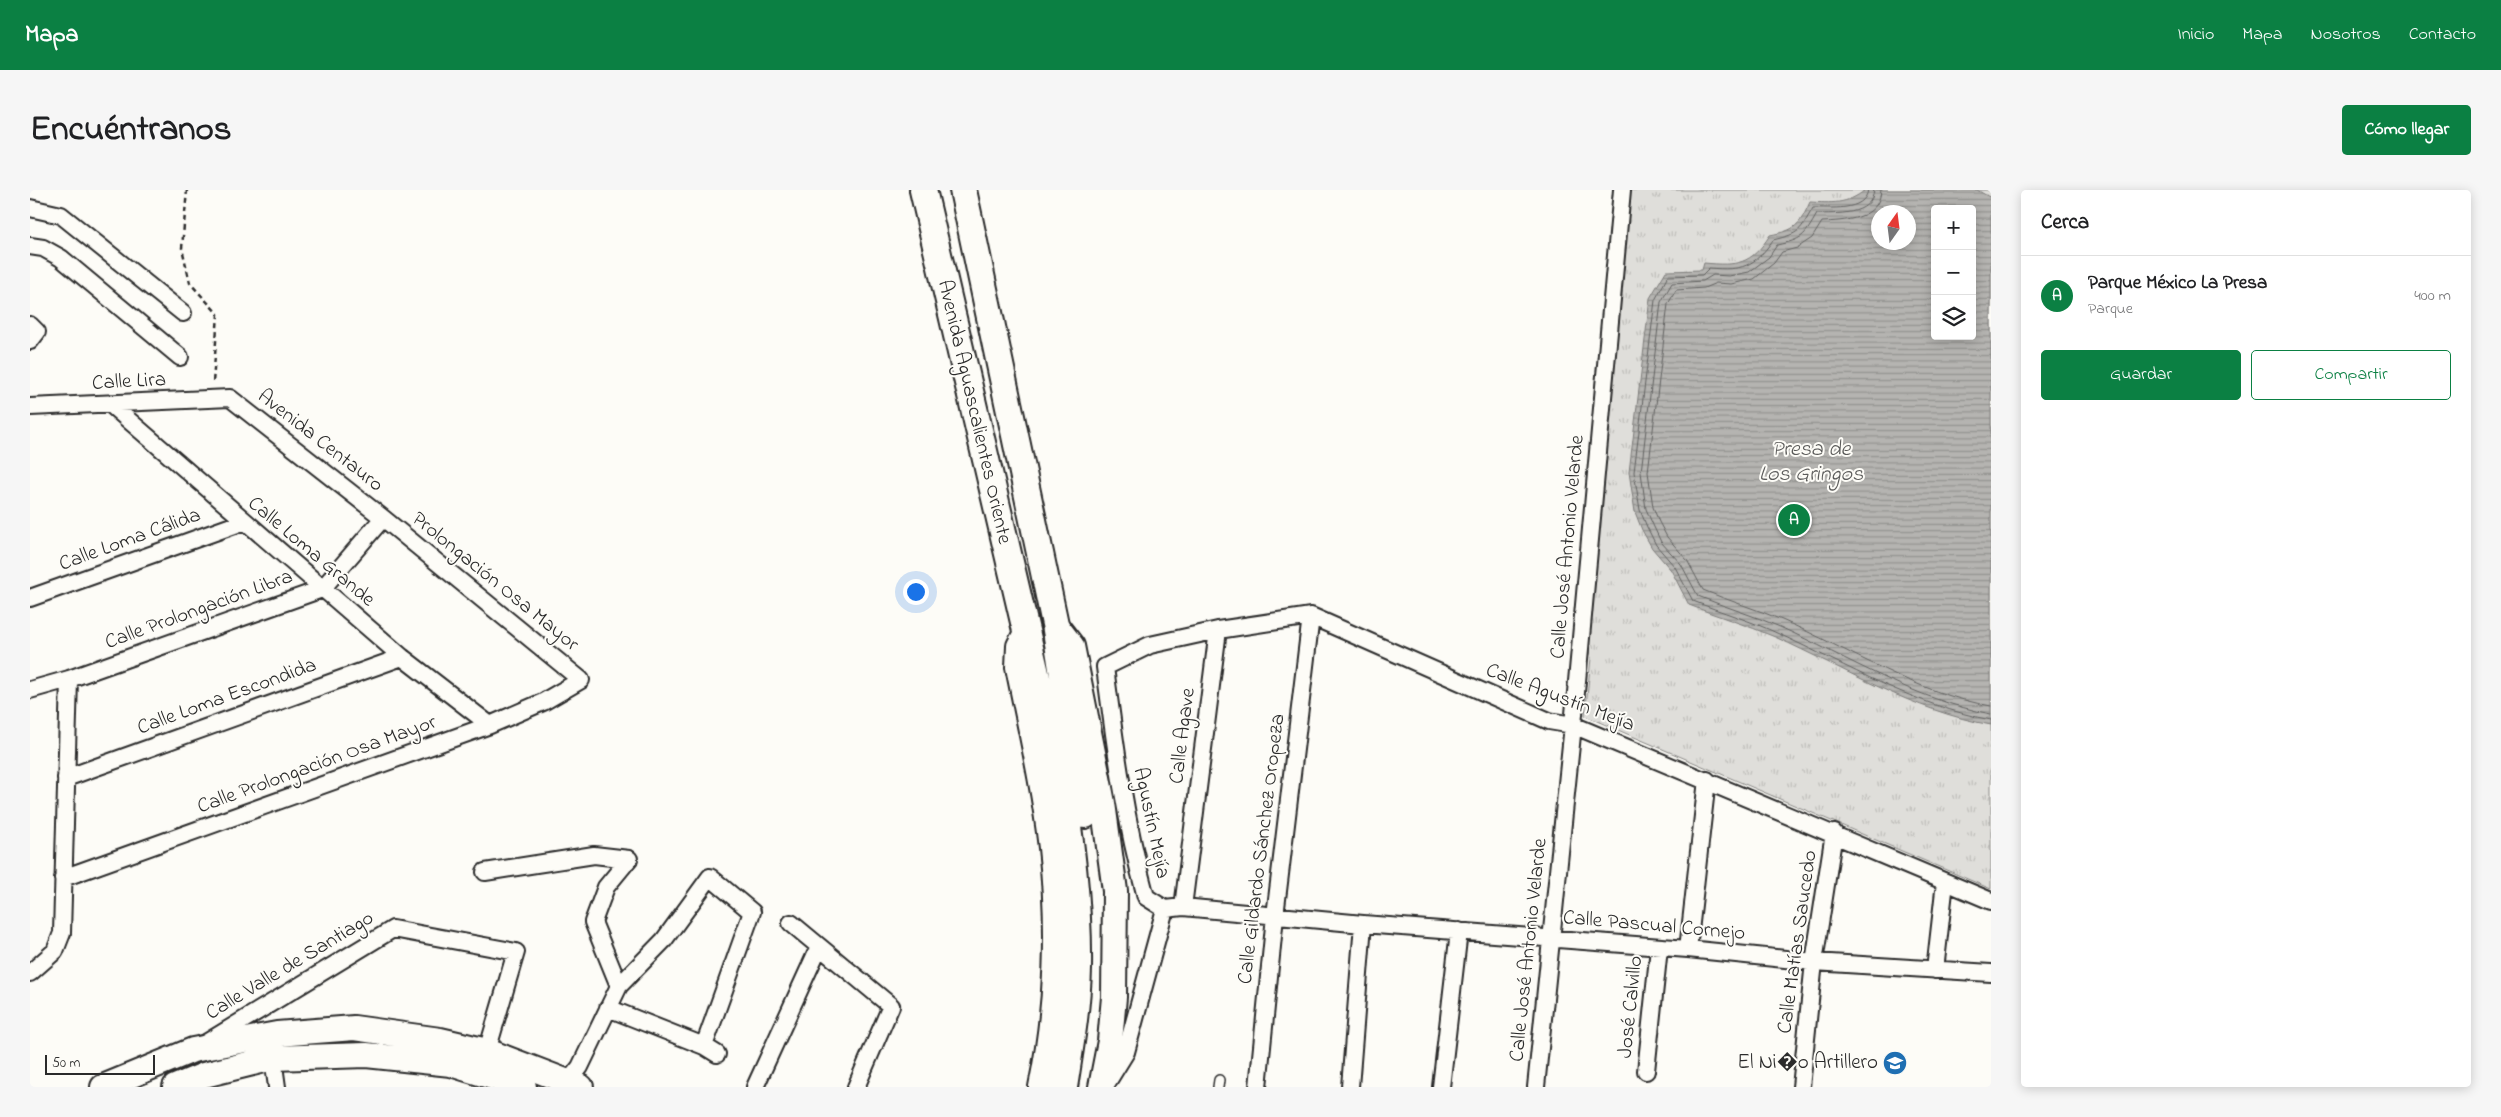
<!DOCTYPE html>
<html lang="es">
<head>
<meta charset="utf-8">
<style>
	:root { --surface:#fff; --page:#f6f6f6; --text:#202124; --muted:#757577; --line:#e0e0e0; --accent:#0b8043 }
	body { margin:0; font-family:"Indie Flower",sans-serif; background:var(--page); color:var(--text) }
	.controls { position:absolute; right:15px; top:15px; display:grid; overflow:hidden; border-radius:5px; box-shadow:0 2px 12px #0003 }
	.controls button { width:45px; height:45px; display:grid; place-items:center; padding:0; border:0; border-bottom:1px solid var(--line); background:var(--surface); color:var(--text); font:25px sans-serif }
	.compass { position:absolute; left:1841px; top:15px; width:45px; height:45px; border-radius:50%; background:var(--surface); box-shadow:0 2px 12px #0003; rotate:14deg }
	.scale { position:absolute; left:15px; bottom:12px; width:110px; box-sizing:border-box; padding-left:5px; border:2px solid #2b2b2b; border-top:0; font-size:14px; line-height:18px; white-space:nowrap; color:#2b2b2b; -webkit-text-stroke:4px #fdfcf7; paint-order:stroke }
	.you { position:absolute; left:885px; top:401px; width:18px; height:18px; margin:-12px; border:4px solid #fff; border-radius:50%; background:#1a73e8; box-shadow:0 0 0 8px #1a73e833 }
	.badge { display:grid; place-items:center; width:32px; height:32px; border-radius:50%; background:var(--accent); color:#fff; font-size:16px; font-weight:700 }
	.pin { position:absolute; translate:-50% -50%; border:2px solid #fff; box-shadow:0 1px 5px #0006 }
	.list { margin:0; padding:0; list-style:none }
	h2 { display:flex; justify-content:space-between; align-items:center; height:65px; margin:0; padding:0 20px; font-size:21px }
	h2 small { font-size:16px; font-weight:400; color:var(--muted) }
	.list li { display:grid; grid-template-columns:32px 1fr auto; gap:15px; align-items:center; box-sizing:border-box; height:80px; padding:0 20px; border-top:1px solid var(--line) }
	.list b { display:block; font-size:19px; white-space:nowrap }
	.list p { margin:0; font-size:16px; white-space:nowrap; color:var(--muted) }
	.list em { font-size:16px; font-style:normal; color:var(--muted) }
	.actions { display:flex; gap:10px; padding:15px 20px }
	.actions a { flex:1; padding:11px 0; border:1px solid var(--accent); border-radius:5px; text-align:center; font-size:18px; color:var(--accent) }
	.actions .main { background:var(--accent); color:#fff }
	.icon { flex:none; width:28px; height:28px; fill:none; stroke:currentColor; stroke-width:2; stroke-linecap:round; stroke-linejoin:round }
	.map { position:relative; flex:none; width:1961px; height:897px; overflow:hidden; border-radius:5px }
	header { display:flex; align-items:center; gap:30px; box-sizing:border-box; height:70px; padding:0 25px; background:var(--accent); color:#fff }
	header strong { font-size:24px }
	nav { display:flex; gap:28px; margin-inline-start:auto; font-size:18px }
	.intro { display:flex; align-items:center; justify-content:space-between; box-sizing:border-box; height:120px; padding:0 30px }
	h1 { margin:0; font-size:35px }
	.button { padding:12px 22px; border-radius:5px; background:var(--accent); color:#fff; font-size:18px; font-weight:700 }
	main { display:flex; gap:30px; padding:0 30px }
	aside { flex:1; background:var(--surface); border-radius:5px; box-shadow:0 2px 12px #0003 }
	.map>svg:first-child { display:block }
	.park { fill:url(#park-tufts); stroke:#858482; fill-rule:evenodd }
	.water { fill:url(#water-rules); stroke:#7e7d7b; fill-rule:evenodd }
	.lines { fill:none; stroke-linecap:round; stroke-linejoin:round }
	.shore { stroke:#626261; stroke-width:1 }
	.lane-casing { stroke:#2b2b2b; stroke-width:12 }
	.street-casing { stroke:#2b2b2b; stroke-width:20 }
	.secondary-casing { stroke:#2b2b2b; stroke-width:28 }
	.primary-casing { stroke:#2b2b2b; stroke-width:30 }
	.path { stroke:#2b2b2b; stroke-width:2.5; stroke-dasharray:5 4; stroke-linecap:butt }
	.lane { stroke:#fdfcf7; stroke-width:9 }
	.street { stroke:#fdfcf7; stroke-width:16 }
	.secondary { stroke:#fdfcf7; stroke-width:24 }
	.primary { stroke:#fdfcf7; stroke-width:26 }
	.labels { text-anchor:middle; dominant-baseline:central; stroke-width:4; stroke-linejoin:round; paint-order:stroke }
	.street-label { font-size:21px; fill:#2b2b2b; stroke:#fdfcf7 }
	.poi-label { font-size:21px; fill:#2b2b2b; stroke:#fdfcf7; text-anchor:end }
	.water-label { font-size:22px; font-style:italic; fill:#5b5b5a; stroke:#fdfcf7 }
</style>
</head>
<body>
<header>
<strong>Mapa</strong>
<nav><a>Inicio</a><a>Mapa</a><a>Nosotros</a><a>Contacto</a></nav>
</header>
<div class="intro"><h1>Encuéntranos</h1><a class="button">Cómo llegar</a></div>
<main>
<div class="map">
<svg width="1961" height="897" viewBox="0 0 1961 897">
	<defs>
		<pattern id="park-tufts" width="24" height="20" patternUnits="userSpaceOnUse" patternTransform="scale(1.25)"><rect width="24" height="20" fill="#dfdeda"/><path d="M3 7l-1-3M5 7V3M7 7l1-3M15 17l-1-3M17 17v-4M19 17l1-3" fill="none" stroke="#c0bfbb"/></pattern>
		<pattern id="water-rules" width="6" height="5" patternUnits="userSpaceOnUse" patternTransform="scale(1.25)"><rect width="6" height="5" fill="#b5b4b1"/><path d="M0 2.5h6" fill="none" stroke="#939390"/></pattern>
	</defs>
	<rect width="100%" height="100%" fill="#fdfcf7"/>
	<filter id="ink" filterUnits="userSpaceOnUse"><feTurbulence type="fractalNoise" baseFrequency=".02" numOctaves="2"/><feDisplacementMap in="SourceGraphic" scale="10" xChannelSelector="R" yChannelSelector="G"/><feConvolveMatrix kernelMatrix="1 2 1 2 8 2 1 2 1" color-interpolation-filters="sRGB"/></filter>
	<g filter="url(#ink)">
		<path class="park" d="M1600,0H1961V699L1555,526L1561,468L1556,450ZM1905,19H1942V146H1905ZM1848,22H1878V52H1848Z"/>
		<path class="water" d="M1835,0H1947L1961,8V535C1883,521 1816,479 1745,447C1717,435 1687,426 1659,415L1641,380L1622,358L1612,340L1605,322L1599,282L1620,108L1636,81L1672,80L1674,73C1707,76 1721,75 1740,45C1766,40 1769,36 1780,12C1801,13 1817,15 1835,0ZM1905,19H1942V146H1905ZM1848,22H1878V52H1848Z"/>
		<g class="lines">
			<path class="shore" d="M1838,0C1835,23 1798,17 1783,18C1769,42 1771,43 1743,50C1724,77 1712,81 1679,78L1672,85L1638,86L1625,110L1604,282L1610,320L1617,337L1626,355L1645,377L1663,411C1691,422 1722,431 1749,444C1818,476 1886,516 1961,530
				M1844,0C1842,27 1805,23 1787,24C1774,47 1773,49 1747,55L1739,67L1719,82L1699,86L1683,85L1673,91L1642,93L1631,112L1611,282L1616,319L1623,335L1631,352L1651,374L1668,406C1695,417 1723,425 1750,437C1819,468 1885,510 1961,524
				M1851,0C1850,30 1813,31 1792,32L1782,48L1767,58L1752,62L1744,73L1724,89L1701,94L1686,93L1674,98L1646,100L1638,114L1618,282L1623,317L1629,332L1637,347L1657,370L1673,400C1699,411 1727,419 1752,430C1821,460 1886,503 1961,516"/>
			<g class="lane-casing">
				<path id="lane" d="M1188,897L1189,890"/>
			</g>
			<g class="street-casing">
				<path id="street" d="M0,18L31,25L153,123
					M0,56L13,58L31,68L150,167
					M0,135L7,142L0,151
					M80,214L372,467L460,535
					M0,217L200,208L353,328L551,490L513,512L460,535L33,688
					M0,408L213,332
					M0,500L39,489L292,399L353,328
					M36,588L372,467
					M455,682L564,665L599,669
					M1961,711L1543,535L1519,531L1281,426L1188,440L1120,455L1075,477C1085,555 1095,631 1116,707L1135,719L1153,717L1333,734L1658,759L1784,772L1961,783
					M1153,717L1188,440
					M761,733L861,816L826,897
					M1658,759L1677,590
					M1905,780L1915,692
					M0,783L25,761L32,743L39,489
					M589,796L563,732L576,697L599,669
					M578,818L674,856L687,864
					M174,854L363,739L486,762L457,861
					M243,868L247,897
					M1616,881L1629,758
					M1075,896L1096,862L1135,719
					M534,897L550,877L589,796L634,750L680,687L722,722L674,856
					M725,897L789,757
					M1228,897L1245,726L1281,426
					M1320,897L1333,734
					M1411,897L1429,741
					M1506,897L1543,535L1592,0
					M1771,897L1784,772L1804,643"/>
			</g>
			<g class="secondary-casing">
				<path id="secondary" d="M1025,434L1042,456L1073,613L1085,701L1084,807L1080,851L1071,897
					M996,443L989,456L988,477C1000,537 1014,597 1021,658C1030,736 1027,820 1011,897
					M73,897L163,860L247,844L324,838L410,850L457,861L551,897
					M145,897L174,885L243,868L336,865L421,874L494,897"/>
			</g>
			<g class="primary-casing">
				<path id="primary" d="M893,0L1029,582C1041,647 1049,712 1048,779C1047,819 1040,858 1034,897
					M933,0L1025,434L1055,625"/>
			</g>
			<path class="path" d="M157,0L152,58L160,93L188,124L183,193"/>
			<use href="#lane" class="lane"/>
			<use href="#street" class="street"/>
			<use href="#secondary" class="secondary"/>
			<use href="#primary" class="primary"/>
		</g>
	</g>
	<defs>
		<g id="school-disc" transform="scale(1.25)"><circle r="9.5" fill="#1f6fb2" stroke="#fdfcf7"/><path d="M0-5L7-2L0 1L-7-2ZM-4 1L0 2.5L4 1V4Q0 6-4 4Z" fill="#fff"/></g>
	</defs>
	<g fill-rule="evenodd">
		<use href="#school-disc" x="1865" y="873"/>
	</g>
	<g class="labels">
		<g class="street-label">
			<text transform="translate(99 192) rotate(-3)">Calle Lira</text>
			<text transform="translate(944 222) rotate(77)">Avenida Aguascalientes Oriente</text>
			<text transform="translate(290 251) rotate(38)">Avenida Centauro</text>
			<text transform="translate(100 350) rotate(-20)">Calle Loma Cálida</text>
			<text transform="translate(1538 357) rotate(-85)">Calle José Antonio Velarde</text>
			<text transform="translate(281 362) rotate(40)">Calle Loma Grande</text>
			<text transform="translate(465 392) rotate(39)">Prolongación Osa Mayor</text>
			<text transform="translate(169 420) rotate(-20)">Calle Prolongación Libra</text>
			<text transform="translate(197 507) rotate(-20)">Calle Loma Escondida</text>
			<text transform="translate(1530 508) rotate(21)">Calle Agustín Mejía</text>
			<text transform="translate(1153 546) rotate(-83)">Calle Agave</text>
			<text transform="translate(287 575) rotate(-20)">Calle Prolongación Osa Mayor</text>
			<text transform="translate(1121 633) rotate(78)">Agustín Mejía</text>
			<text transform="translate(1232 659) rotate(-83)">Calle Gildardo Sánchez Oropeza</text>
			<text transform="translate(1624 736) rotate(5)">Calle Pascual Cornejo</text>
			<text transform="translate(1768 752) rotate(-82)">Calle Matías Saucedo</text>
			<text transform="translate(1499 760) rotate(-84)">Calle José Antonio Velarde</text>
			<text transform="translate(260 776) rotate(-31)">Calle Valle de Santiago</text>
			<text transform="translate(1601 817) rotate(-84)">José Calvillo</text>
		</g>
		<g class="poi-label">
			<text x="1848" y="873">El Ni�o Artillero</text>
		</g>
		<g class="water-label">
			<text x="1781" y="260">Presa de<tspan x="1781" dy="25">Los Gringos</tspan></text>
		</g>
	</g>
</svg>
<div class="controls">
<button>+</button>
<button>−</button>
<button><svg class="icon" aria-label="layers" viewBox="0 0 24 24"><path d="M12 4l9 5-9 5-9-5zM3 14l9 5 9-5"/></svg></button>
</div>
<svg class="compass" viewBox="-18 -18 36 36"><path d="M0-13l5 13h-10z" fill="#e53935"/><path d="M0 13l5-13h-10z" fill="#757577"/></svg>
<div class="scale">50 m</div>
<div class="you"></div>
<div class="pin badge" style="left:1764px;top:330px">A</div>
</div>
<aside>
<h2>Cerca<small></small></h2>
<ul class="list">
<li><span class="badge">A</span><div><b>Parque México La Presa</b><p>Parque</p></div><em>400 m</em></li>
</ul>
<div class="actions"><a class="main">Guardar</a><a>Compartir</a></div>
</aside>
</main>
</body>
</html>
